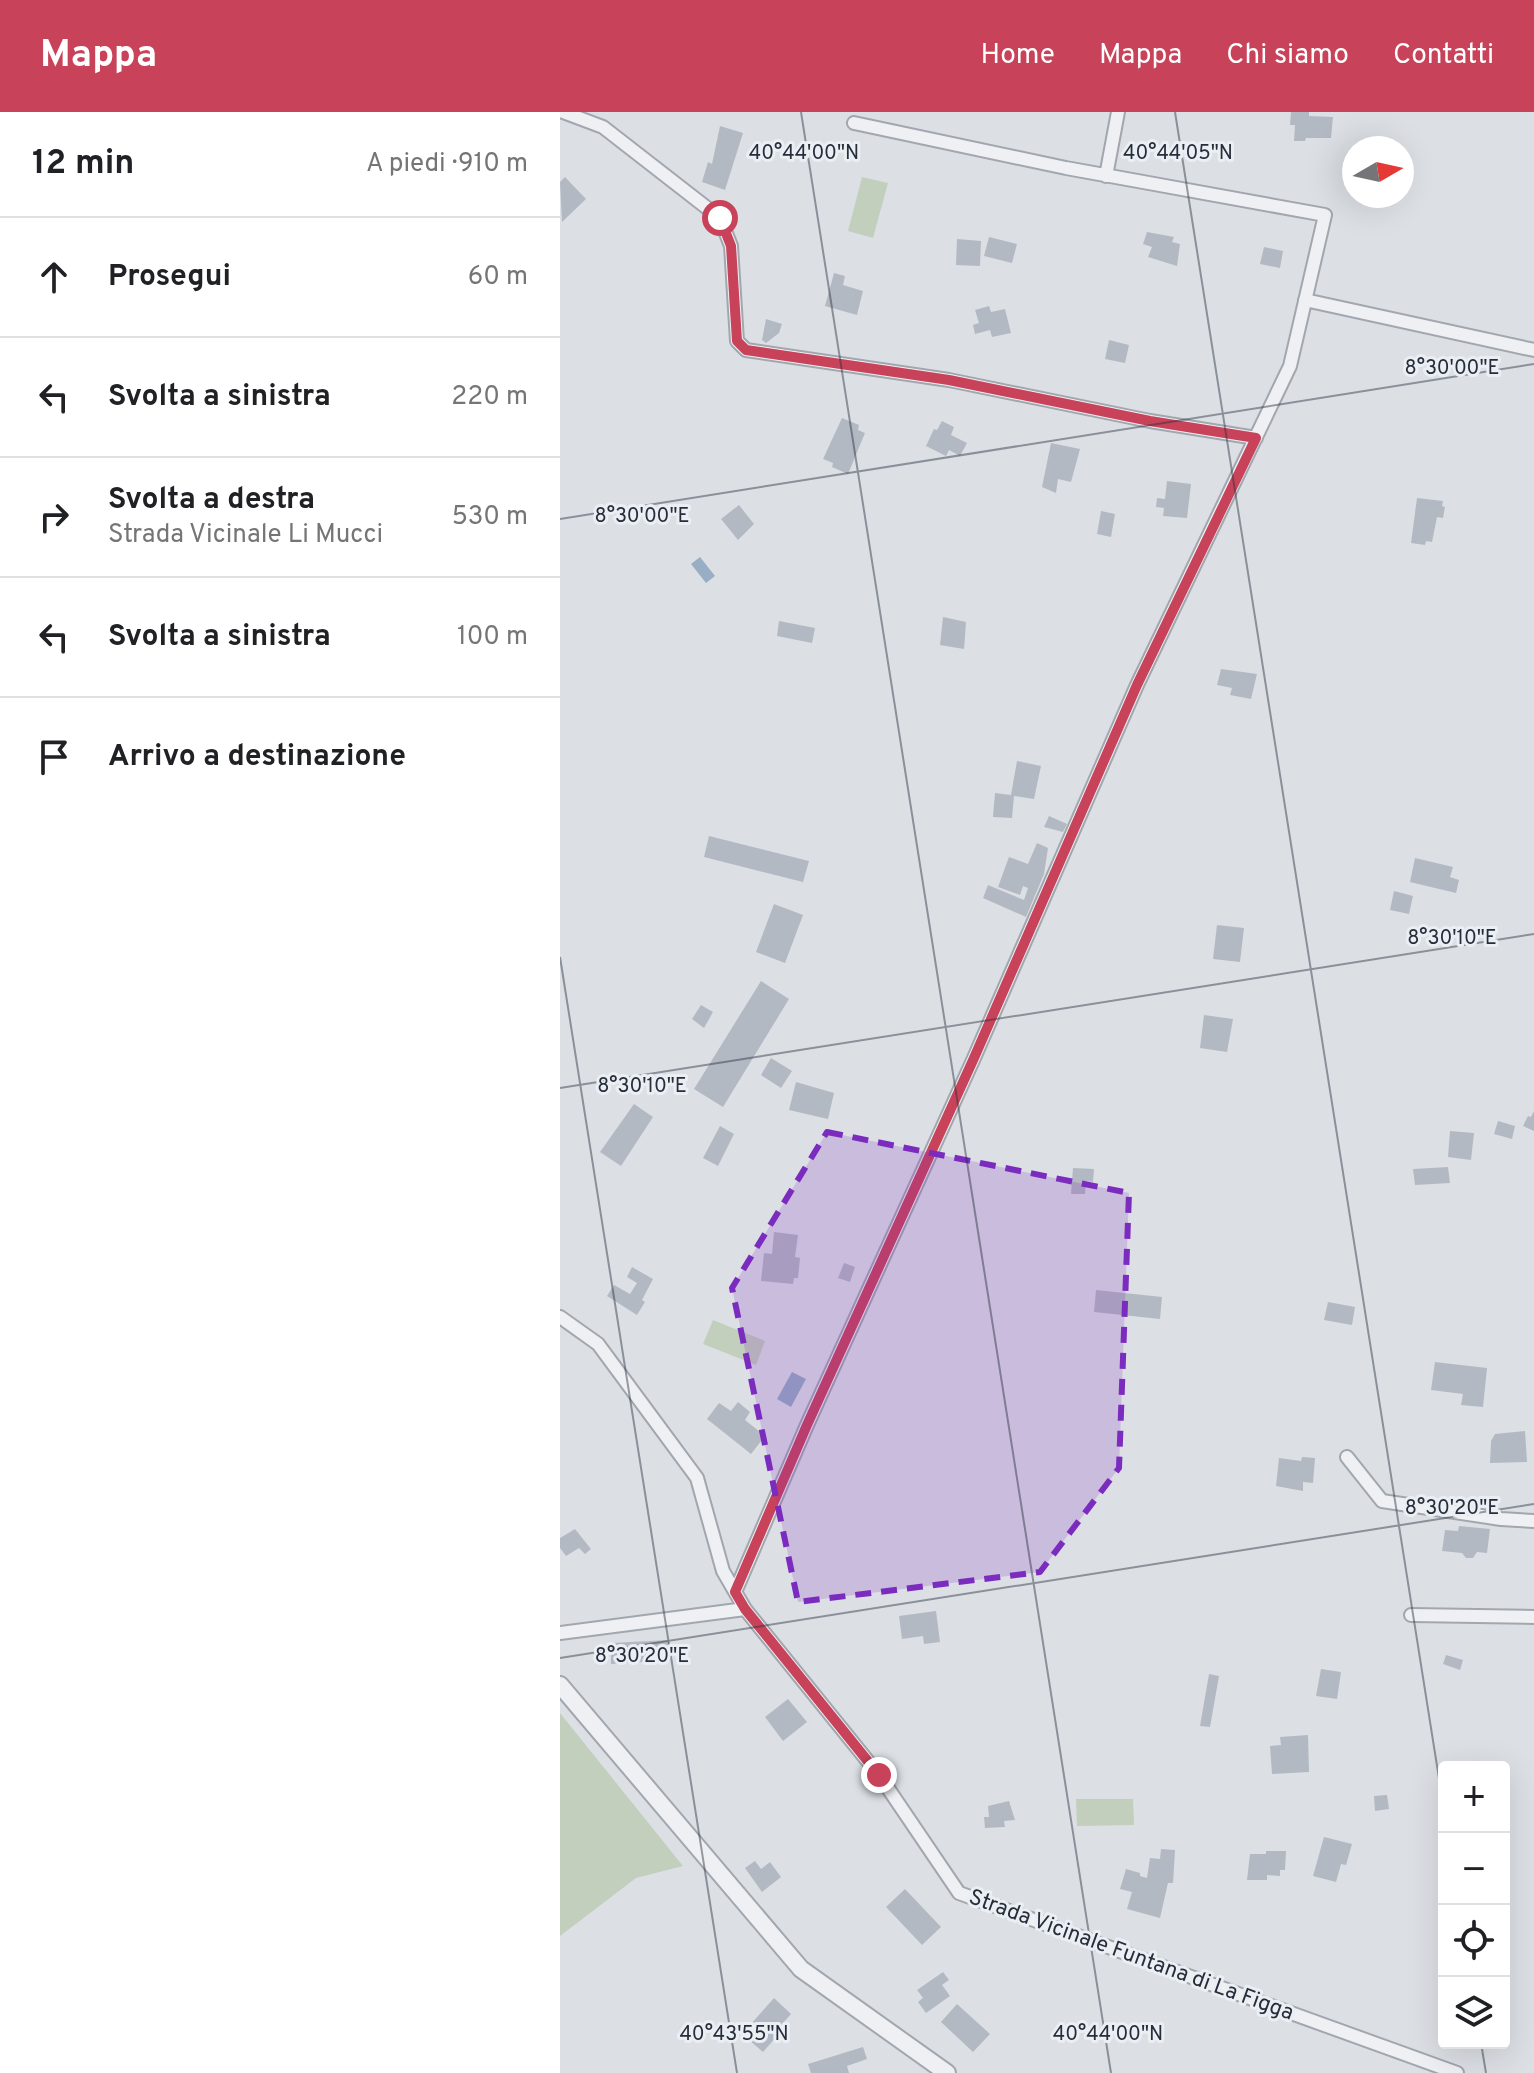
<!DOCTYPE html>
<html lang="it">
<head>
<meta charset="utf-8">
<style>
	:root { --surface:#fff; --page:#f6f6f6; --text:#202124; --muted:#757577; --line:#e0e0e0; --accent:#c8435a }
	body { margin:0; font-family:Overpass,sans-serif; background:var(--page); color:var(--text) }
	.controls { position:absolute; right:24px; bottom:24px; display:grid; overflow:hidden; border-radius:8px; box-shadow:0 8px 32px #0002 }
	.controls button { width:72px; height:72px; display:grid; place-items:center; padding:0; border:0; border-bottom:2px solid var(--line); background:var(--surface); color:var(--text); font:40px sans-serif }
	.compass { position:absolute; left:782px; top:24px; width:72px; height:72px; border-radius:50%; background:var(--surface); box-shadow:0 8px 32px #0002; rotate:81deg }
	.stop { position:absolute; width:24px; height:24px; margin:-18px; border:6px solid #c8435a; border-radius:50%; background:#fff }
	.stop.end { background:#c8435a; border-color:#fff; box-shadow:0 2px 8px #0008 }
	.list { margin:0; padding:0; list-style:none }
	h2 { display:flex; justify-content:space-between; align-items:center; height:104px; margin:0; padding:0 32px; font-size:34px }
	h2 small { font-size:26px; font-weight:400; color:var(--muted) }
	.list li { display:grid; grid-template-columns:52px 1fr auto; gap:24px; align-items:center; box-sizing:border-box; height:120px; padding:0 32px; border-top:2px solid var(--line) }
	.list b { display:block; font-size:30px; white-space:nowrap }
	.list p { margin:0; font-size:26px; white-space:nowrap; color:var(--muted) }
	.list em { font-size:26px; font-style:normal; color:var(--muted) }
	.icon { flex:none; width:44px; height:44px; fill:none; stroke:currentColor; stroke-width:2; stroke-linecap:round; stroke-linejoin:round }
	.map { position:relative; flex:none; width:974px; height:1961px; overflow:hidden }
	header { display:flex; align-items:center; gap:48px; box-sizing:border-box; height:112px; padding:0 40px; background:var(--accent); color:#fff }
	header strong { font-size:38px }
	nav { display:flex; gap:44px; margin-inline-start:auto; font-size:28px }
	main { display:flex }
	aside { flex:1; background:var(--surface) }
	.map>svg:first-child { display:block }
	.green { fill:#c2cfbd }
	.water { fill:#97aec5 }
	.building { fill:#b3b9c2 }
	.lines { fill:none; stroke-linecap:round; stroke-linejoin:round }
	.minor-casing { stroke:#a2a7af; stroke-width:16 }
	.tertiary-casing { stroke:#a2a7af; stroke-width:20 }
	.minor { stroke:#eef0f4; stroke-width:12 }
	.tertiary { stroke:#eef0f4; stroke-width:16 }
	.route { stroke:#c8435a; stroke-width:10 }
	.marked { fill:#7b2cbf; fill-opacity:0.2; stroke:#7b2cbf; stroke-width:6; stroke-dasharray:16 10; stroke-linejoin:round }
	.ticks { fill:none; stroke:#262e3b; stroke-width:2; stroke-opacity:0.45 }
	.labels { text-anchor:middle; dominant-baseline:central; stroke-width:6; stroke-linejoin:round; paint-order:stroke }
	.street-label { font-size:22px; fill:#262e3b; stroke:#ebeff3 }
	.ticks-label { font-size:20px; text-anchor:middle; fill:#262e3b; stroke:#ebeff3; stroke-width:6; stroke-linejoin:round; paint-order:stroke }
</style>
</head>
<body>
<header>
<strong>Mappa</strong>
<nav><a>Home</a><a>Mappa</a><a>Chi siamo</a><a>Contatti</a></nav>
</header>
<main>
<aside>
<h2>12 min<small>A piedi · 910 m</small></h2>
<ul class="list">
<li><svg class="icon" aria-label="ahead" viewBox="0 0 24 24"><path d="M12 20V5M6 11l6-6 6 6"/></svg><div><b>Prosegui</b></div><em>60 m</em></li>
<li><svg class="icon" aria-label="left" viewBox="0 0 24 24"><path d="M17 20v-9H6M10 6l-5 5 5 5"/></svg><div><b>Svolta a sinistra</b></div><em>220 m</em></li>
<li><svg class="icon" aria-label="right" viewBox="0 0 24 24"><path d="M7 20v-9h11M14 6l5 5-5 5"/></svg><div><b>Svolta a destra</b><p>Strada Vicinale Li Mucci</p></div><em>530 m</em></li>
<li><svg class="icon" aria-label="left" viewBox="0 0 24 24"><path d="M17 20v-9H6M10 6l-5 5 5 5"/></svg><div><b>Svolta a sinistra</b></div><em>100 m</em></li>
<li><svg class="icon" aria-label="arrive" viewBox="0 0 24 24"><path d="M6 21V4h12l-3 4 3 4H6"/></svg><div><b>Arrivo a destinazione</b></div></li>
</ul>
</aside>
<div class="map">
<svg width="974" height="1961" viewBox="0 0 974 1961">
	<rect width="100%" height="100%" fill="#dce0e5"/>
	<path class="green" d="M302,65L328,71L313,126L288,119Z
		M153,1208L205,1229L196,1253L143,1232Z
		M0,1601L123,1754L76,1766L0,1824Z
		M516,1687H573L574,1713L517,1714Z"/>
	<path class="water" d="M140,445L155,464L146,471L131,452Z
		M232,1260L246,1267L231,1295L217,1287Z"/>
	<path class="building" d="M731,0H749V4L773,5L771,26H746L745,29H734L735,13H730Z
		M160,14L183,21L165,78L142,70L148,50L152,52Z
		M5,65L26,87L2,110L0,70Z
		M587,120L614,125L612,130L620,132L617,154L588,145L592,135L583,132Z
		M429,125L457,132L452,151L424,144Z
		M397,127L421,129L420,154L396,153Z
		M704,135L723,139L720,156L700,152Z
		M274,161L285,164L283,173L303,179L297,203L265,194Z
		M429,194L431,200L445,197L451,221L432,225L430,218L415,222L413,213L419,211L415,198Z
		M206,207L222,212L219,221L206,231L202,228Z
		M549,228L569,233L565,251L545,247Z
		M282,306L299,313L298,318L305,321L288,362L272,355L273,351L263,347Z
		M382,309L394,315L391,323L407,331L400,344L389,338L386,344L366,334L374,317L377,318Z
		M491,331L520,337L511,370L498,367L496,381L482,375Z
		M607,369L631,372L627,406L603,404L604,396L596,395L597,386L605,387Z
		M857,386L883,389L882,394L885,395L883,406L877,405L872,430L866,429L865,433L851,431Z
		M179,393L194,412L178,428L161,407Z
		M541,399L555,402L551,425L537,422Z
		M383,505L406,510L404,537L380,533Z
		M219,509L255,516L252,531L217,524Z
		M661,557L697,562L691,587L670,583L672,576L657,573Z
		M457,649L481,654L474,687L454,684L452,706L433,705L435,681L451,683Z
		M489,704L507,712L503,720L484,715Z
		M149,724L249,749L243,770L144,745Z
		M477,731L488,736L484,762L466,805L423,786L428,773L464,788L468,776L463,774L460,783L438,775L449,745L468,752Z
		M855,746L893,755L890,765L899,768L896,781L850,770Z
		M834,779L853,784L849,802L830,798Z
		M214,792L243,803L225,851L196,840Z
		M657,813L684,816L680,850L653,847Z
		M201,869L229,887L163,995L134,977Z
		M141,893L153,900L144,916L132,907Z
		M644,903L673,907L667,940L640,936Z
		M211,946L232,959L221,976L201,963Z
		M236,970L274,981L268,1007L229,998Z
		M74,992L93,1005L61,1054L40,1040Z
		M974,999V1019L963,1014L968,1004L971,1005Z
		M938,1009L955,1014L952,1027L934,1022Z
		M160,1014L174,1022L158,1054L143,1046Z
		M890,1019L914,1021L911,1048L888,1045Z
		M888,1055L890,1071L855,1073L853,1057Z
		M513,1056L534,1057L533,1070L526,1069L525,1082H511Z
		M214,1120L238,1123L235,1145L240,1146L238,1166H234L233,1172L201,1169L204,1141L212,1142Z
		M284,1151L295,1155L290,1170L278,1166Z
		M72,1155L93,1167L82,1188L85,1190L77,1203L47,1184L54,1173L70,1182L77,1171L67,1165Z
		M536,1178L602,1185L600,1207L534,1200Z
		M768,1190L795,1195L792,1213L764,1208Z
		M875,1250L927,1256L923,1295L901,1293L903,1282L871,1278Z
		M178,1290L190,1300L185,1308L205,1324L191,1342L147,1307L159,1291L171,1299Z
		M965,1319L967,1350L930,1351L931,1329L935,1322Z
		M742,1345L755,1346L753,1371L743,1370V1379L716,1374L719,1346L741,1349Z
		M899,1414L930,1417L927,1441L917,1440L913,1446H906L902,1441L882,1439L885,1418L898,1419Z
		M15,1417L31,1437L25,1442L19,1436L6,1444L0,1436V1426Z
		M376,1499L380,1530L364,1532L363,1524L342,1527L339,1504Z
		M109,1528L110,1548L51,1552V1531Z
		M886,1543L903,1548L900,1558L883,1552Z
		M761,1557L781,1560L777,1587L756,1584Z
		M649,1562L659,1564L650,1615L640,1614Z
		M228,1587L247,1610L223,1629L205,1605Z
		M748,1623L749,1660L712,1662L710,1634L721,1633L720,1625Z
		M827,1683L829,1697L815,1699L814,1684Z
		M449,1689L455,1708L444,1709L445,1715L425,1716L424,1705H429L428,1694Z
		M764,1725L792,1732L786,1753L781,1752L776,1770L753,1764Z
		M601,1737L615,1738L613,1771H608L600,1806L567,1797L572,1780L560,1777L566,1757L580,1761V1764L587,1766L590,1746L600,1747Z
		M706,1739H726L725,1758H720V1764L707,1763V1768H687L690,1742H706Z
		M195,1749L201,1757L210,1750L221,1765L202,1780L185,1756Z
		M880,1760L884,1761V1790H880Z
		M345,1777L381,1815L362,1833L326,1795Z
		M383,1860L389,1868L382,1873L390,1884L366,1901L358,1890L363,1886L357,1878Z
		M214,1886L231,1902L223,1911L226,1914L203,1940L182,1922Z
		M397,1892L430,1922L413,1940L381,1910Z
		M303,1935L307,1947L287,1954L289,1961H251L248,1952Z"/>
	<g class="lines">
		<g class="minor-casing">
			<path id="minor" d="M3,0L43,15L160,106L171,134L177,229L186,238L389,268L590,309L696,326
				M546,64L558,0
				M745,188L974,238
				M0,1205L38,1232L137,1366L163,1459L185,1497L319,1663L399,1781L897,1961
				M787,1345L822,1389L941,1407L974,1409
				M175,1480L247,1313L414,946L577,573L730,254L765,103L506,56L294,11
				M851,1503L974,1505
				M0,1521L185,1497"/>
		</g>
		<g class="tertiary-casing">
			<path id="tertiary" d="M0,1573L241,1857L387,1961"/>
		</g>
		<use href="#minor" class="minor"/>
		<use href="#tertiary" class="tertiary"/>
	</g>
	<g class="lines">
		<path class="route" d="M160,106L171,134L177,229L186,238L389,268L590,309L696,326L577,573L414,946L247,1313L175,1480L185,1497L319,1663"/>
	</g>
	<path class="marked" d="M267,1020L569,1081L559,1356L480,1460L238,1490L172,1176Z"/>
	<path class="ticks" d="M241,0L551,1961M615,0L884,1698M0,407L974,252M0,845L177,1961M0,976L974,822M0,1546L974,1392M921,1931L926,1961"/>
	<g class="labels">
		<g class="street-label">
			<text transform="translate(571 1844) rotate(20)">Strada Vicinale Funtana di La Figga</text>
		</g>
	</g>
	<g class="ticks-label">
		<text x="244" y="47">40°44'00"N</text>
		<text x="618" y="47">40°44'05"N</text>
		<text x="892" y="262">8°30'00"E</text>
		<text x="82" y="410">8°30'00"E</text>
		<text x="892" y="832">8°30'10"E</text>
		<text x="82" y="980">8°30'10"E</text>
		<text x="892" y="1402">8°30'20"E</text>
		<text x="82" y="1550">8°30'20"E</text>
		<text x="174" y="1928">40°43'55"N</text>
		<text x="548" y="1928">40°44'00"N</text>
	</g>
</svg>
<div class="controls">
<button>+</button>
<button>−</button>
<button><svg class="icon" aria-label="locate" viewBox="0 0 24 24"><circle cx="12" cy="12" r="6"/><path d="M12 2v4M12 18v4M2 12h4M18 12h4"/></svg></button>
<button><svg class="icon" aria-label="layers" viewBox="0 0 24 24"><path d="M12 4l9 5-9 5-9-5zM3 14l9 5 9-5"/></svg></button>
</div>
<svg class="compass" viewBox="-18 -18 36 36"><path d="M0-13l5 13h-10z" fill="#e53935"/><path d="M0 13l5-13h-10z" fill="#757577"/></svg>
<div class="stop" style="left:160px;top:106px"></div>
<div class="stop end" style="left:319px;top:1663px"></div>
</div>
</main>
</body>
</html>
